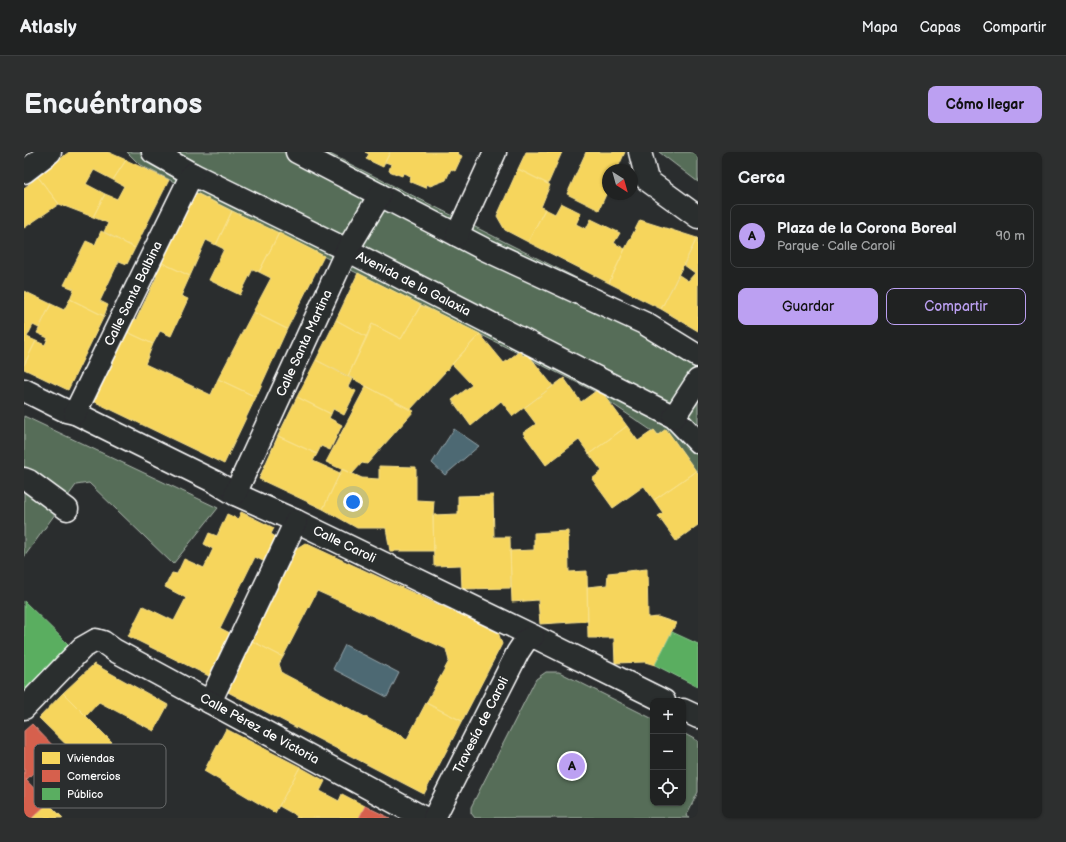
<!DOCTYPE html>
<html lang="es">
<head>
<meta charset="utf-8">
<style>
	:root { --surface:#202222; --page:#2d2f2f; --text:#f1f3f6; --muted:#a2a4a5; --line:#3d3f40; --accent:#bca0f2 }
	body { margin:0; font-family:"Balsamiq Sans",sans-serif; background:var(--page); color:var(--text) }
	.controls { position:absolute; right:12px; bottom:12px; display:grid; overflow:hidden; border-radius:8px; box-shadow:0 1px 3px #0004 }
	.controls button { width:36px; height:36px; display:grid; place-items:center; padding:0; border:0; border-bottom:1px solid var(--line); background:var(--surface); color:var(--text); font:20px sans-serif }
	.compass { position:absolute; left:578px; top:12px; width:36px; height:36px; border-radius:50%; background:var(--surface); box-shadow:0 1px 3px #0004; rotate:143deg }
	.you { position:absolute; left:329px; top:350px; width:14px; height:14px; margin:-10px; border:3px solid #fff; border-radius:50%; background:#1a73e8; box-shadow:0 0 0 6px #1a73e833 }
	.badge { display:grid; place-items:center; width:26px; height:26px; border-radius:50%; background:var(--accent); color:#111; font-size:13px; font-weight:700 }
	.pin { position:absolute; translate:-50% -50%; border:2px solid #fff; box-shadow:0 1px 4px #0006 }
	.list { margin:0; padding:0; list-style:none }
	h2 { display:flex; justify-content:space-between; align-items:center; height:52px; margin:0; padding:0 16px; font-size:17px }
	h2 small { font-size:13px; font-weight:400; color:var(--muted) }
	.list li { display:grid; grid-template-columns:26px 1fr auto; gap:12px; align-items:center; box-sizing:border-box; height:64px; margin:0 8px 8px; padding:0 8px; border:1px solid var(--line); border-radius:8px }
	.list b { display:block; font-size:15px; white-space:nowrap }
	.list p { margin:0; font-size:13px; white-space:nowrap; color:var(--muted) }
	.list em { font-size:13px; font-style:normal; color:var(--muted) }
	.actions { display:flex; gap:8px; padding:12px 16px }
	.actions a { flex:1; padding:9px 0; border:1px solid var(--accent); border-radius:8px; text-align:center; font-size:14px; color:var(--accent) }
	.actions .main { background:var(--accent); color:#111 }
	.icon { flex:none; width:22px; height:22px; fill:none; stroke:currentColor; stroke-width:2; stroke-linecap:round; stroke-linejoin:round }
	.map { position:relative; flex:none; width:674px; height:666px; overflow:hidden; border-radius:8px }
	header { display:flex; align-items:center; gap:24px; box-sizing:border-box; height:56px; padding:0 20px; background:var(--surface); border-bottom:1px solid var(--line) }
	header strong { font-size:19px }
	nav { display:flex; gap:22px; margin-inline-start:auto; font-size:14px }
	.intro { display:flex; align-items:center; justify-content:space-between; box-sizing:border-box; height:96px; padding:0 24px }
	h1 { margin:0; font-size:28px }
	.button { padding:10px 18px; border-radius:8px; background:var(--accent); color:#111; font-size:14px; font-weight:700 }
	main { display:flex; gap:24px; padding:0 24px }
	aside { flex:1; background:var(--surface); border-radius:8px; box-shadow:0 1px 3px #0004 }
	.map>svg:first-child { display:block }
	.green { fill:#576d59; stroke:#abb6ac }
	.water { fill:#4e6973; stroke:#95a5ab }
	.homes { fill:#f6d55c; stroke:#f9e28d }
	.shops { fill:#d6604d; stroke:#e29082 }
	.public { fill:#5aae61; stroke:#8cc690 }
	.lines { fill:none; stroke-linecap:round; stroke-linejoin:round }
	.minor-casing { stroke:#fff; stroke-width:25 }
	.minor { stroke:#2a2d2e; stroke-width:22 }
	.labels { text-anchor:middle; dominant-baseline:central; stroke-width:4; stroke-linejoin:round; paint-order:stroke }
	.street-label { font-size:13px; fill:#fff; stroke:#2a2d2e }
	.key { fill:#2a2d2e; stroke:#6a6c6d; stroke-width:1 }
	.key-label { font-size:11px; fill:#fff }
</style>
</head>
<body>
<header>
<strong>Atlasly</strong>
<nav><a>Mapa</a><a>Capas</a><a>Compartir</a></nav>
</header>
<div class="intro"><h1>Encuéntranos</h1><a class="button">Cómo llegar</a></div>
<main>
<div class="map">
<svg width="674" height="666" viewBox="0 0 674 666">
	<rect width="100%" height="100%" fill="#2a2d2e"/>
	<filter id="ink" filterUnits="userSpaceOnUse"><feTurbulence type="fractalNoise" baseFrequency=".025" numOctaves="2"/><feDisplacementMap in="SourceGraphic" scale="8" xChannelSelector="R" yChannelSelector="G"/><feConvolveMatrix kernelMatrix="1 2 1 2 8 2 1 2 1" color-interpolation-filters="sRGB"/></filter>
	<g filter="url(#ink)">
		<path class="green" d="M103,0H302L638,169L674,193V321L634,283L568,238L116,13Z
			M635,0H674V30Z
			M0,264L194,356L149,412L65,331L52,333L0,405Z
			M522,520H535L629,567V651H659V581L674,589V640L662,664L666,666H451L447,661V655L512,527Z"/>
		<path class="water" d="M430,277L455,294L421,323L408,311Z
			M321,493L375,521L363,545L309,517Z"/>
		<path class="homes" d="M45,0H84L102,8L89,28L70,18L62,32L81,42L69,65L35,52L14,25Z
			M341,0H366L359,15L342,7L345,2Z
			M366,0H434V2L438,4L431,19L427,17L422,28L406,34L403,32L402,36L385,29L387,24L379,21L378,24L365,19L367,12L361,10Z
			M502,0H538L524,32L494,17Z
			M562,0H601L593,18H584V38L575,58L543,42Z
			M102,8L145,28L111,96L80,80L84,71L69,65L81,42L93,47L100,34L89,28Z
			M494,17L526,33L517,55L521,57L504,90L481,78L473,64Z
			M14,25L35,52L0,76V36Z
			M166,38L208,59L192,93L182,88L166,124L132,108Z
			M537,51L557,61L552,72L562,77L567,67L596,81L590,91L601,97L585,131L504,90L521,57L531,62Z
			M208,59L255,81L235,120L229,117L216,143L185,128L200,97L192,93Z
			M616,68L673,86L637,157L585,131L601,97Z
			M77,79L111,96L103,112L95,109L76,149L84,153L80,164L46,147L50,137L40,133L62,89L71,93Z
			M255,81L300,104L263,177L229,160L247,126L235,120Z
			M673,86L674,87V179L637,157L655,123L664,129L671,121L660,113Z
			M132,108L166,124L157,144L164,147L147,184L136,179L129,192L99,178L105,164L112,168L133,124L126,121Z
			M334,121L397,153L377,187L348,172L343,185L312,168Z
			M0,139L27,152L15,176L9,173L3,185L12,189L0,213Z
			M46,147L80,164L44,238L0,217V213L12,189L21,193L24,186L13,181L27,152L40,158Z
			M397,153L456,182L386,258L324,224L348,172L377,187Z
			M229,160L263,177L232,245L194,227Z
			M312,168L343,185L324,224L292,208Z
			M99,178L129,192L121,212L187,243L194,227L232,245L200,312L65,247Z
			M456,182L480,211L496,199L499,204L503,201L529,234L489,264L477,249L447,274L428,248L448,233L428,212Z
			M292,208L328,227L324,235L332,239L320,263L309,257L307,262L273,245Z
			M540,226L557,250L572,239L575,242L578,240L603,274L565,302L555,288L522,313L499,281L512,272L500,256Z
			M342,234L390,259L343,312L338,311L328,322L302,310Z
			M273,245L307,262L305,266L318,273L306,298L297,294L293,302L254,284Z
			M603,274L614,289L630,278L634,283L642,277L672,319L630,348L620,334L589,356L568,327L578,319L565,302Z
			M254,284L293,302L289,309L316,321L299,357L235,327Z
			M355,314L392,315V348L410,349L409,363L410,399H366L362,376H333L299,357L318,317L338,326L355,327Z
			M672,319L674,321V373L652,389L634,364L639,361L630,348Z
			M469,343L470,385H486L487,436L438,437L437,413L410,414L409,363L434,362V344Z
			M217,360L250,376L247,382L255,387L243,411L231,405L196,476L212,484L191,527L104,484L119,454L150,469L162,446L141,435L148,421L153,422L160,407L180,416L189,397L180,392L185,381L193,384L203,362L214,367Z
			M544,379L545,420L563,419L564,469L516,472L514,448L488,450L486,399L510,398V381Z
			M281,391L474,480L478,492L438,569L402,551L425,509L422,497L293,439L259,505L228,489L273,396Z
			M623,417L624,466L634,465L652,471L631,513L621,510L591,511L590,486H564L563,435L583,433L584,421Z
			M228,489L259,505L255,512L258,521L383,587L402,551L438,569L400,642L202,539Z
			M70,512L144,553L130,579L75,550L62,564L39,541Z
			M39,541L88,590L64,614L15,566Z
			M202,577L276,615L251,661L180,619Z
			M276,615L301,629L296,639L315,649L318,642L341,654L335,666H272L273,664L255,654Z
			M24,651L39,666H8Z"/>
		<path class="shops" d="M8,572L33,598L2,628L24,651L8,666H0V579Z
			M341,654L366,666H335Z"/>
		<path class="public" d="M0,449L45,493L0,540Z
			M648,480L674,492V535L631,513Z"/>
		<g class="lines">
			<g class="minor-casing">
				<g id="minor">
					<path id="s1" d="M129,0L168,22L323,98L650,265L674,290"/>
					<path d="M273,0L460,97L620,171L674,204"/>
					<path d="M616,0L623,28L674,65"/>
					<path d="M0,20L26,0"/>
					<path d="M433,83L471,0"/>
					<path id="s2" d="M0,238L42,259L51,261L191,330L211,342L272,369L509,484L640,549"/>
					<path id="s3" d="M51,261L168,22"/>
					<path d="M650,265L674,228"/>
					<path d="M0,327L5,329L43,357"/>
					<path id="s4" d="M211,342L323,98L356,43"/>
					<path d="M186,550L272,369"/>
					<path id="s5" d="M0,556L58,496L72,488L79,490L90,498L400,666"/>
					<path d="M659,558L674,565"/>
					<path id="s6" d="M410,666L494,500L502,488L509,484"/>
				</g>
			</g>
			<use href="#minor" class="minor"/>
		</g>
	</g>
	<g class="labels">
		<g class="street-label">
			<text stroke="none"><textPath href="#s1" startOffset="292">Avenida de la Galaxia</textPath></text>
			<text stroke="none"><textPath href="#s3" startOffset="133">Calle Santa Balbina</textPath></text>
			<text stroke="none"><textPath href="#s4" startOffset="166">Calle Santa Martina</textPath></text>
			<text stroke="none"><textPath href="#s2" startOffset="356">Calle Caroli</textPath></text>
			<text stroke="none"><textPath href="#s6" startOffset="104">Travesía de Caroli</textPath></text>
			<text stroke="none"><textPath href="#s5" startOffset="286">Calle Pérez de Victoria</textPath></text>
		</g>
	</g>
	<rect x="10" y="592" width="132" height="64" rx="6" class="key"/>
	<rect x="18" y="600" width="18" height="12" fill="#f6d55c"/>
	<rect x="18" y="618" width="18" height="12" fill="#d6604d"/>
	<rect x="18" y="636" width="18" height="12" fill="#5aae61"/>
	<g class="key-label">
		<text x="43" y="610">Viviendas</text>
		<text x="43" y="628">Comercios</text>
		<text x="43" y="646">Público</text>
	</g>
</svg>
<div class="controls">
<button>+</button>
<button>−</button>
<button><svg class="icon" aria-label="locate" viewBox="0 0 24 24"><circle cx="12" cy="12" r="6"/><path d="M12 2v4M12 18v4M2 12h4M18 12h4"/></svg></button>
</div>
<svg class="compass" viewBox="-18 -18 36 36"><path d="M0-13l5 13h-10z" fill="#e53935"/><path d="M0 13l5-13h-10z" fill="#a2a4a5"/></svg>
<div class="you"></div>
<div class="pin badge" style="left:548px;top:614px">A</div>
</div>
<aside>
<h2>Cerca<small></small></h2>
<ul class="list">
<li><span class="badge">A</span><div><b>Plaza de la Corona Boreal</b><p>Parque · Calle Caroli</p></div><em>90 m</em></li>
</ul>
<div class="actions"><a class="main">Guardar</a><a>Compartir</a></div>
</aside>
</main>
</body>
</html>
